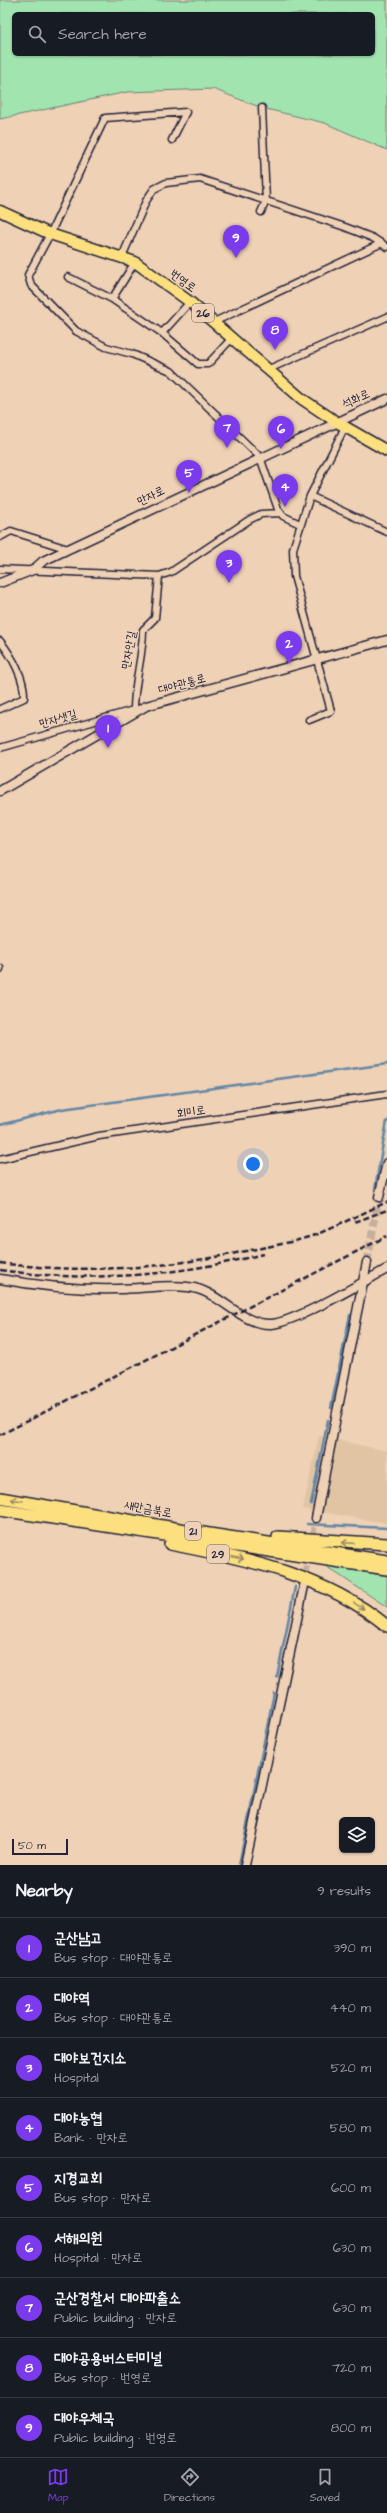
<!DOCTYPE html>
<html lang="en">
<head>
<meta charset="utf-8">
<style>
	:root { --surface:#171b24; --page:#20242c; --text:#f1f3f6; --muted:#9ea1a6; --line:#363941; --accent:#7c3aed }
	body { margin:0; font-family:"Architects Daughter","Poor Story",sans-serif; background:var(--page); color:var(--text) }
	.controls { position:absolute; right:12px; bottom:12px; display:grid; overflow:hidden; border-radius:6px; box-shadow:0 1px 3px #0004 }
	.controls button { width:36px; height:36px; display:grid; place-items:center; padding:0; border:0; border-bottom:1px solid var(--line); background:var(--surface); color:var(--text); font:20px sans-serif }
	.scale { position:absolute; left:12px; bottom:10px; width:56px; box-sizing:border-box; padding-left:4px; border:2px solid #22223b; border-top:0; font-size:11px; line-height:14px; white-space:nowrap; color:#22223b; -webkit-text-stroke:3px #efd1b5; paint-order:stroke }
	.you { position:absolute; left:253px; top:1164px; width:14px; height:14px; margin:-10px; border:3px solid #fff; border-radius:50%; background:#1a73e8; box-shadow:0 0 0 6px #1a73e833 }
	.badge { display:grid; place-items:center; width:26px; height:26px; border-radius:50%; background:var(--accent); color:#fff; font-size:13px; font-weight:700 }
	.pin { position:absolute; translate:-50% -33px; filter:drop-shadow(0 1px 2px #0008) }
	.pin::after { content:''; position:absolute; top:21px; width:14px; height:12px; background:inherit; clip-path:polygon(0 0,100% 0,50% 100%) }
	.list { margin:0; padding:0; list-style:none }
	h2 { display:flex; justify-content:space-between; align-items:center; height:52px; margin:0; padding:0 16px; font-size:17px }
	h2 small { font-size:13px; font-weight:400; color:var(--muted) }
	.list li { display:grid; grid-template-columns:26px 1fr auto; gap:12px; align-items:center; box-sizing:border-box; height:60px; padding:0 16px; border-top:1px solid var(--line) }
	.list b { display:block; font-size:15px; white-space:nowrap }
	.list p { margin:0; font-size:13px; white-space:nowrap; color:var(--muted) }
	.list em { font-size:13px; font-style:normal; color:var(--muted) }
	.icon { flex:none; width:22px; height:22px; fill:none; stroke:currentColor; stroke-width:2; stroke-linecap:round; stroke-linejoin:round }
	.map { position:relative; flex:none; width:387px; height:1865px; overflow:hidden }
	.search { position:absolute; background:var(--surface); box-shadow:0 1px 3px #0004; left:12px; right:12px; top:12px; height:44px; display:flex; align-items:center; gap:10px; box-sizing:border-box; padding:0 14px; border-radius:6px; color:var(--muted); font-size:15px }
	.sheet { height:592px; background:var(--surface) }
	nav { display:flex; justify-content:space-around; align-items:center; box-sizing:border-box; height:56px; border-top:1px solid var(--line); background:var(--surface); font-size:11px; color:var(--muted) }
	nav a { display:grid; justify-items:center; gap:2px }
	nav .on { color:var(--accent) }
	.map>svg:first-child { display:block }
	.built { fill:#e0c4a3 }
	.green { fill:#a2e4af; stroke:#628375; fill-rule:evenodd }
	.lines { fill:none; stroke-linecap:round; stroke-linejoin:round }
	.stream { stroke:#6386a6; stroke-width:2.5 }
	.minor-tunnel { stroke:#c6ae9d; stroke-width:6; stroke-dasharray:6 3; stroke-linecap:butt }
	.tertiary-tunnel { stroke:#c6ae9d; stroke-width:8; stroke-dasharray:8 4; stroke-linecap:butt }
	.minor-casing { stroke:#22223b; stroke-width:9 }
	.tertiary-casing { stroke:#22223b; stroke-width:11 }
	.primary-casing { stroke:#22223b; stroke-width:13 }
	.trunk-casing { stroke:#22223b; stroke-width:14 }
	.minor { stroke:#efd1b5; stroke-width:6 }
	.tertiary { stroke:#efd1b5; stroke-width:8 }
	.primary { stroke:#fce080; stroke-width:10 }
	.trunk { stroke:#fce080; stroke-width:11 }
	.rail { stroke:#22223b; stroke-width:2.5; stroke-dasharray:6 3; stroke-linecap:butt }
	.oneway { stroke:#9a8a61 }
	.labels { text-anchor:middle; dominant-baseline:central; stroke-width:3; stroke-linejoin:round; paint-order:stroke }
	.shield { fill:#efd1b5; stroke:#605660; stroke-width:1 }
	.shield-label { font-size:11px; font-weight:bold; fill:#22223b }
	.street-label { font-size:12px; fill:#22223b; stroke:#efd1b5 }
</style>
</head>
<body>
<div class="map">
<svg width="387" height="1865" viewBox="0 0 387 1865">
	<rect width="100%" height="100%" fill="#efd1b5"/>
	<filter id="ink" filterUnits="userSpaceOnUse"><feTurbulence type="fractalNoise" baseFrequency=".025" numOctaves="2"/><feDisplacementMap in="SourceGraphic" scale="8" xChannelSelector="R" yChannelSelector="G"/><feConvolveMatrix kernelMatrix="1 2 1 2 8 2 1 2 1" color-interpolation-filters="sRGB"/></filter>
	<g filter="url(#ink)">
		<path class="built" d="M319,1436L387,1451V1523L303,1509Z"/>
		<path class="green" d="M0,0H387V150L325,123L262,108L213,89L127,92L0,119ZM14,14H373V54H14Z
			M324,1565L387,1576V1607Z"/>
		<g class="lines">
			<path class="stream" d="M0,1125L62,1109L387,1064
				M375,1189L387,1121
				M331,1408L350,1315
				M311,1504L328,1420
				M307,1524L387,1528
				M277,1677L295,1587
				M239,1865L274,1693"/>
			<path class="minor-tunnel" d="M312,1542L316,1518
				M304,1581L309,1555"/>
			<path class="tertiary-tunnel" d="M367,1262L379,1197"/>
			<g class="minor-casing">
				<path id="minor" d="M172,140L186,112L105,118L50,234L28,275L31,285L76,331L106,347L132,354L171,371L260,457L278,509L283,516L300,524
					M261,212L266,201L262,108
					M122,257L146,201L154,189L166,183L200,179L345,227L373,238L387,247
					M68,277L112,299L162,333L198,364H208L232,338
					M112,299L135,262
					M214,322L382,243
					M162,333L190,302
					M269,369L387,317
					M310,496L387,532
					M0,537L11,531L68,549
					M0,569L159,576L171,572L249,520L261,514L281,513
					M0,641C12,656 25,679 24,698L0,709
					M134,709C134,682 143,657 143,630L155,618L159,576
					M309,720L331,711L294,576L293,549L310,496L345,427
					M0,748L137,709
					M0,968V969
					M0,1159L99,1136L387,1094"/>
			</g>
			<g class="tertiary-casing">
				<path id="tertiary" d="M0,583L33,570L43,561L387,399
					M0,791L146,706L387,640
					M379,1197L387,1163
					M0,1279C38,1286 79,1290 118,1289C141,1289 165,1284 188,1287C220,1290 240,1326 272,1324C298,1321 361,1283 387,1269
					M316,1518L367,1262
					M245,1865L304,1586"/>
			</g>
			<g class="primary-casing">
				<path id="primary" d="M0,211L50,234L135,262L190,302L302,399L335,421L387,451"/>
			</g>
			<g class="trunk-casing">
				<path id="trunk" d="M0,1498L209,1534L387,1561
					M0,1510L387,1569
					M278,1537L387,1544
					M170,1544C247,1559 325,1575 387,1626"/>
			</g>
			<use href="#minor" class="minor"/>
			<use href="#tertiary" class="tertiary"/>
			<use href="#primary" class="primary"/>
			<use href="#trunk" class="trunk"/>
			<path class="rail" d="M355,1222L387,1210
				M0,1263C82,1274 161,1269 241,1252C266,1247 291,1243 315,1235C339,1225 363,1213 387,1202
				M0,1270C88,1283 177,1276 263,1254
				M0,1435L387,1236"/>
		</g>
		<defs><path id="oneway-shaft" d="M-6 0H5M1.5-3L5.5 0L1.5 3" fill="none" stroke-width="1.6" stroke-linecap="round" stroke-linejoin="round"/></defs>
		<g class="oneway">
			<use href="#oneway-shaft" transform="translate(17 1500) rotate(-171)"/>
			<use href="#oneway-shaft" transform="translate(348 1543) rotate(-177)"/>
			<use href="#oneway-shaft" transform="translate(238 1558) rotate(12)"/>
			<use href="#oneway-shaft" transform="translate(359 1606) rotate(32)"/>
		</g>
	</g>
	<g class="labels">
		<g class="shield">
			<rect x="192" y="304" width="22" height="18" rx="3"/>
			<rect x="185" y="1522" width="16" height="18" rx="3"/>
			<rect x="207" y="1545" width="22" height="18" rx="3"/>
		</g>
		<g class="shield-label">
			<text x="203" y="313">26</text>
			<text x="193" y="1531">21</text>
			<text x="218" y="1554">29</text>
		</g>
		<g class="street-label">
			<text transform="translate(183 281) rotate(36)">번영로</text>
			<text transform="translate(356 399) rotate(-24)">석화로</text>
			<text transform="translate(151 496) rotate(-26)">만자로</text>
			<text transform="translate(129 650) rotate(-80)">만자안길</text>
			<text transform="translate(182 684) rotate(-15)">대야관통로</text>
			<text transform="translate(58 719) rotate(-16)">만자샛길</text>
			<text transform="translate(191 1112) rotate(-8)">회미로</text>
			<text transform="translate(148 1509) rotate(11)">새만금북로</text>
		</g>
	</g>
</svg>
<div class="controls">
<button><svg class="icon" aria-label="layers" viewBox="0 0 24 24"><path d="M12 4l9 5-9 5-9-5zM3 14l9 5 9-5"/></svg></button>
</div>
<div class="scale">50 m</div>
<div class="you"></div>
<div class="pin badge" style="left:108px;top:748px">1</div>
<div class="pin badge" style="left:289px;top:664px">2</div>
<div class="pin badge" style="left:229px;top:583px">3</div>
<div class="pin badge" style="left:285px;top:507px">4</div>
<div class="pin badge" style="left:189px;top:493px">5</div>
<div class="pin badge" style="left:281px;top:449px">6</div>
<div class="pin badge" style="left:227px;top:448px">7</div>
<div class="pin badge" style="left:275px;top:350px">8</div>
<div class="pin badge" style="left:236px;top:258px">9</div>
<div class="search"><svg class="icon" aria-label="search" viewBox="0 0 24 24"><circle cx="10" cy="10" r="6"/><path d="M15 15l6 6"/></svg>Search here</div>
</div>
<section class="sheet">
<h2>Nearby<small>9 results</small></h2>
<ul class="list">
<li><span class="badge">1</span><div><b>군산남고</b><p>Bus stop · 대야관통로</p></div><em>390 m</em></li>
<li><span class="badge">2</span><div><b>대야역</b><p>Bus stop · 대야관통로</p></div><em>440 m</em></li>
<li><span class="badge">3</span><div><b>대야보건지소</b><p>Hospital</p></div><em>520 m</em></li>
<li><span class="badge">4</span><div><b>대야농협</b><p>Bank · 만자로</p></div><em>580 m</em></li>
<li><span class="badge">5</span><div><b>지경교회</b><p>Bus stop · 만자로</p></div><em>600 m</em></li>
<li><span class="badge">6</span><div><b>서해의원</b><p>Hospital · 만자로</p></div><em>630 m</em></li>
<li><span class="badge">7</span><div><b>군산경찰서 대야파출소</b><p>Public building · 만자로</p></div><em>630 m</em></li>
<li><span class="badge">8</span><div><b>대야공용버스터미널</b><p>Bus stop · 번영로</p></div><em>720 m</em></li>
<li><span class="badge">9</span><div><b>대야우체국</b><p>Public building · 번영로</p></div><em>800 m</em></li>
</ul>
</section>
<nav>
<a class="on"><svg class="icon" aria-label="map" viewBox="0 0 24 24"><path d="M3 6l6-2 6 2 6-2v14l-6 2-6-2-6 2zM9 4v14M15 6v14"/></svg>Map</a>
<a><svg class="icon" aria-label="directions" viewBox="0 0 24 24"><path d="M12 3l9 9-9 9-9-9zM9 14v-3h6M13 9l2 2-2 2"/></svg>Directions</a>
<a><svg class="icon" aria-label="saved" viewBox="0 0 24 24"><path d="M7 4h10v16l-5-4-5 4z"/></svg>Saved</a>
</nav>
</body>
</html>
